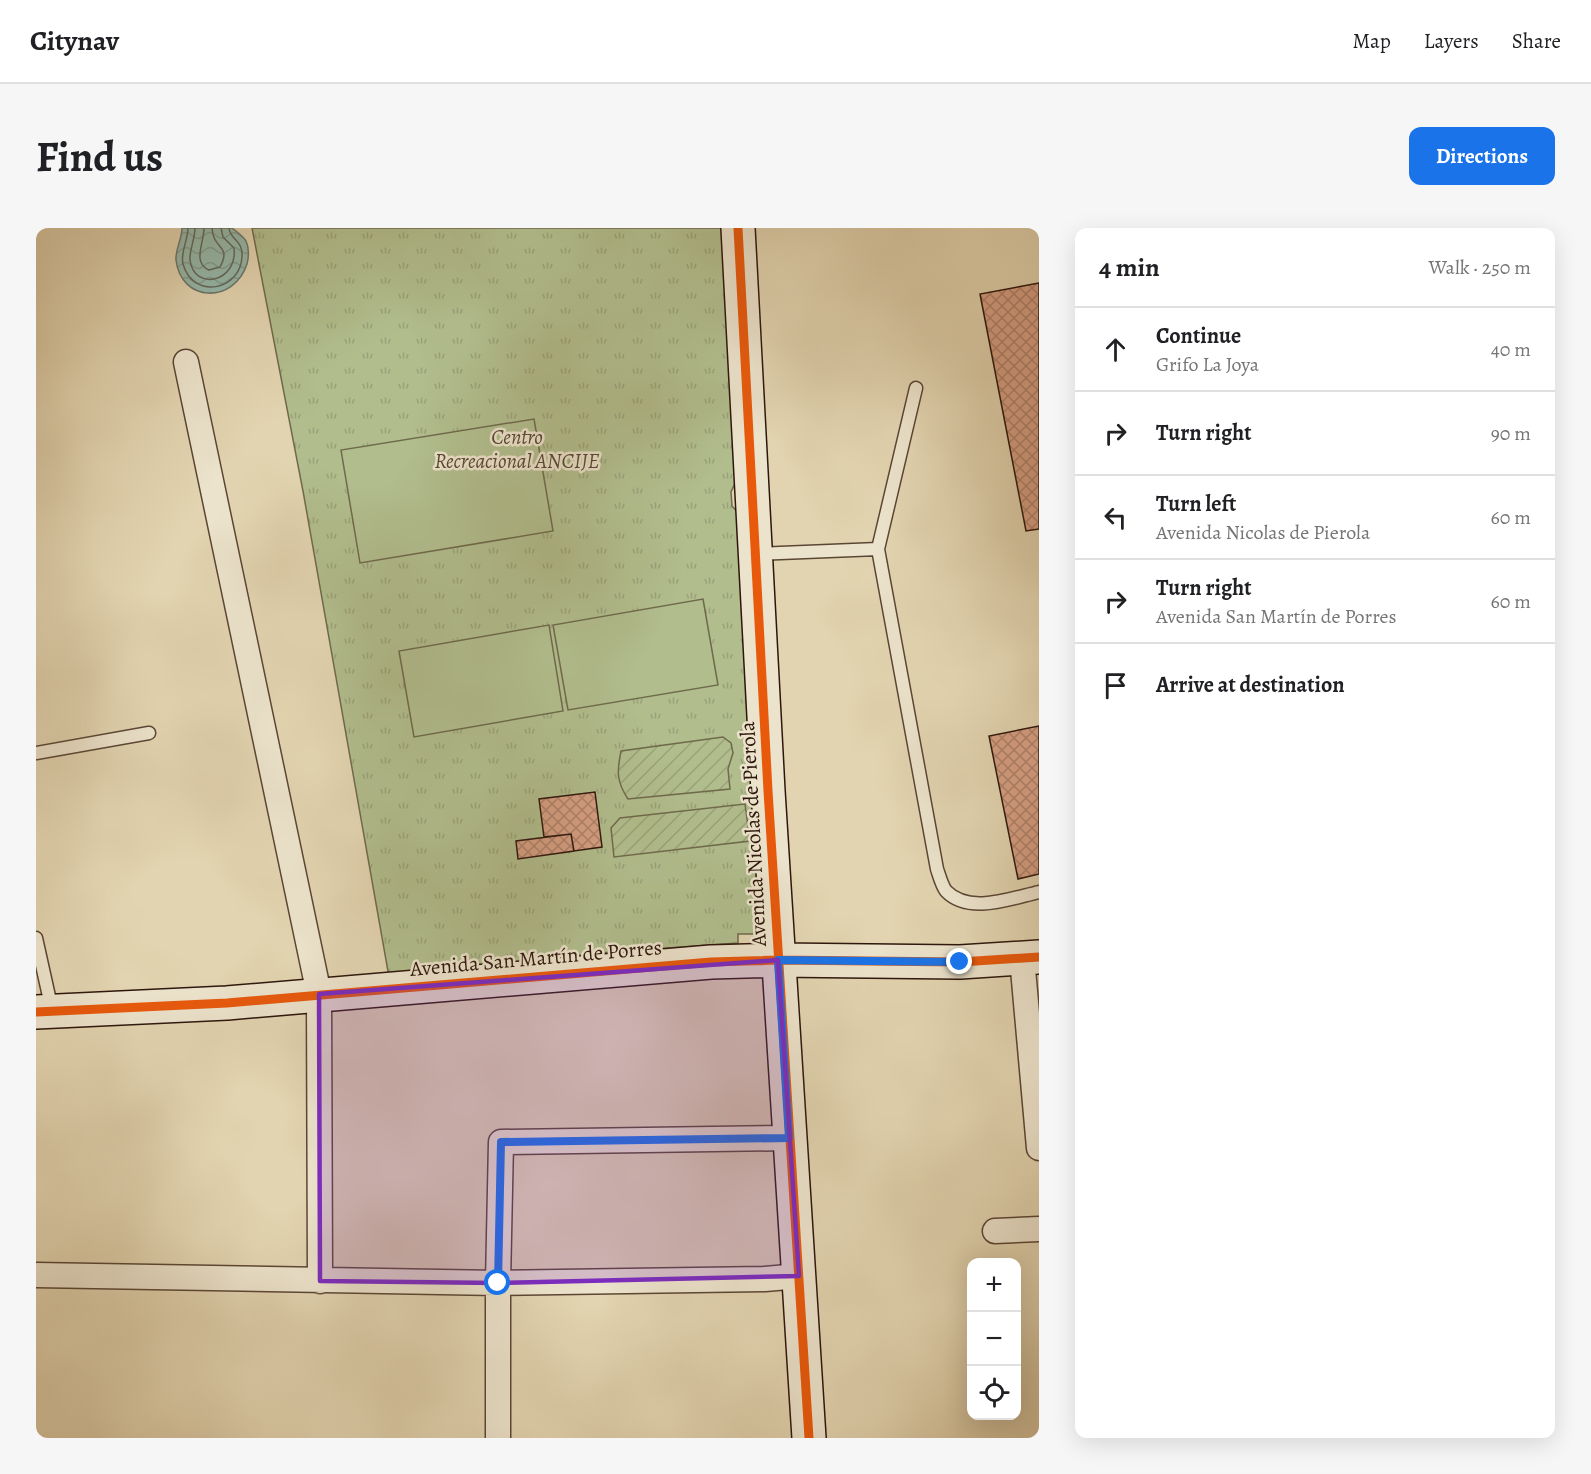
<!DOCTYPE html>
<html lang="en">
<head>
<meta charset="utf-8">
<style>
	:root { --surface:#fff; --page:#f6f6f6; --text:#202124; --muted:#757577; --line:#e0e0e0; --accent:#1a73e8 }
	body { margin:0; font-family:Alegreya,serif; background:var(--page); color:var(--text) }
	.controls { position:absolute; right:18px; bottom:18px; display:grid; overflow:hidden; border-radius:12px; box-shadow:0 6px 24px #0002 }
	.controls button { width:54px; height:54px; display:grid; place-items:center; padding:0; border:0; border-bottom:2px solid var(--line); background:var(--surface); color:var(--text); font:30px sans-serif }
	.stop { position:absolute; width:18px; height:18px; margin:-14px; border:4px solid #1a73e8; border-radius:50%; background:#fff }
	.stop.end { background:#1a73e8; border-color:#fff; box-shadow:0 2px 6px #0008 }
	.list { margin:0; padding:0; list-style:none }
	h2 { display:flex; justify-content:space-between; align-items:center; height:78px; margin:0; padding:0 24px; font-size:26px }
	h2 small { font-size:20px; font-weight:400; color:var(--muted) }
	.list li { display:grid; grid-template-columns:39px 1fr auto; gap:18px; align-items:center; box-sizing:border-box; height:84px; padding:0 24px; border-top:2px solid var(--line) }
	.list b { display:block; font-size:22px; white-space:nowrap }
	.list p { margin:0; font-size:20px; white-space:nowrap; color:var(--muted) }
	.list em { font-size:20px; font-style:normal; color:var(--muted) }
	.icon { flex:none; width:33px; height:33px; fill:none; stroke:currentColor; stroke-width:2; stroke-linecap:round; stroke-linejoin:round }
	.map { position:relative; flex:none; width:1003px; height:1210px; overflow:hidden; border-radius:12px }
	header { display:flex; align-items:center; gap:36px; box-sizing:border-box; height:84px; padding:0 30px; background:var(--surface); border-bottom:2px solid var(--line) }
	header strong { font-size:28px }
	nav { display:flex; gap:33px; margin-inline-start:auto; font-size:21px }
	.intro { display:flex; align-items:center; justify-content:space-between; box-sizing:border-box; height:144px; padding:0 36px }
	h1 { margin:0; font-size:42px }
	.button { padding:15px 27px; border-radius:12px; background:var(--accent); color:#fff; font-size:21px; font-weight:700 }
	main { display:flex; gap:36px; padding:0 36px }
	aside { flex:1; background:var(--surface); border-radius:12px; box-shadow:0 6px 24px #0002 }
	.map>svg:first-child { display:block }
	.park { fill:url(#park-tufts); stroke:#6f6a4c; stroke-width:1.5 }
	.garden { fill:url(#garden-furrows); stroke:#6f6a4c; stroke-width:1.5 }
	.pitch { fill:#b1bd8d; stroke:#6f6a4c; stroke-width:1.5 }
	.water { fill:url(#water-waves); stroke:#6b776b; stroke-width:1.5 }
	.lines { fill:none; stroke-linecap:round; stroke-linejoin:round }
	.shore { stroke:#61675b; stroke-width:1.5 }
	.building { fill:url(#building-cross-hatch); stroke:#2d160c; stroke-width:1.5 }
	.lane-casing { stroke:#5a4635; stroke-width:15 }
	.street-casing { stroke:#5a4635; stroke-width:27 }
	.secondary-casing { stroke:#2d160c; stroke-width:36 }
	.lane { stroke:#ece3cc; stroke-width:12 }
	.street { stroke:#ece3cc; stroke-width:24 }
	.secondary { stroke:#ece3cc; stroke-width:33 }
	.cycleway-casing { stroke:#ece3cc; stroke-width:13 }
	.cycleway { stroke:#e8590c; stroke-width:9 }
	.route { stroke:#1a73e8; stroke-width:8 }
	.marked { fill:#7b2cbf; fill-opacity:0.2; stroke:#7b2cbf; stroke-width:4.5; stroke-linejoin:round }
	.labels { text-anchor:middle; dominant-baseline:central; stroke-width:5; stroke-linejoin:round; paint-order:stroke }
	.park-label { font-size:21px; font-style:italic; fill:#554833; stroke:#ece3cc }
	.street-label { font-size:21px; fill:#2d160c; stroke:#ece3cc }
</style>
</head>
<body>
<header>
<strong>Citynav</strong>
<nav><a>Map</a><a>Layers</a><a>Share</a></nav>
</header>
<div class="intro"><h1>Find us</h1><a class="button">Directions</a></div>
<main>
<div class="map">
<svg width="1003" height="1210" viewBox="0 0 1003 1210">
	<defs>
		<pattern id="park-tufts" width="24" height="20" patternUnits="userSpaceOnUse" patternTransform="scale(1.5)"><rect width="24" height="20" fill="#b1bd8d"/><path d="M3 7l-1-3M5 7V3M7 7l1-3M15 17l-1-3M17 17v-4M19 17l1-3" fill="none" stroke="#99a278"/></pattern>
		<pattern id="garden-furrows" width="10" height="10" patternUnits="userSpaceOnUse" patternTransform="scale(1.5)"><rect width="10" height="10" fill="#b1bd8d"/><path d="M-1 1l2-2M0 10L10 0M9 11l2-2" fill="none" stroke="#99a278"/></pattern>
		<pattern id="water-waves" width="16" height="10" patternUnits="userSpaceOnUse" patternTransform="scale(1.5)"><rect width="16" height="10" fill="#95b8aa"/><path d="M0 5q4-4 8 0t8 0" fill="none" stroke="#819d91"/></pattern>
		<pattern id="building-cross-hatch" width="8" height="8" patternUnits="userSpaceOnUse" patternTransform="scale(1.5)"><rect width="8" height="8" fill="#d69f83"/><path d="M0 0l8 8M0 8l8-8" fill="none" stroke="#ae816a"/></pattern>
	</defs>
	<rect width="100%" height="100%" fill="#e2d4b0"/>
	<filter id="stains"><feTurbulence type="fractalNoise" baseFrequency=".00333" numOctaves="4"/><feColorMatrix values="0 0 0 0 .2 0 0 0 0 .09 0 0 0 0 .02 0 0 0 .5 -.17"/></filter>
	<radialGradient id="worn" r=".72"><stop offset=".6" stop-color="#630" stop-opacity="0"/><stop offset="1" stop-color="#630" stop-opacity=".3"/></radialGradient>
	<path class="park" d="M216,0H687L701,251L695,264L696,278L706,289L723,546C710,563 714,572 726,588L727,706H702V715L563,725L353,749L267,263Z"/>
	<path class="garden" d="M687,509L695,515L697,525L692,541L694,561L592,571C580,553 581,543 585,523Z
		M709,576L714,613L578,629L575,600L584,590Z"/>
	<path class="pitch" d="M498,191L517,303L324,335L305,222Z
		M667,371L682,457L532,482L517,397Z
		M513,397L527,483L378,509L363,423Z"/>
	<path class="water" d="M146,0H196C201,4 207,8 210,13C213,19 213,29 211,36C198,76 145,75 140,32C139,22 146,11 146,0Z"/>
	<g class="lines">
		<path class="shore" d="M152,0C152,12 144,25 147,36C157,72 205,63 206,28C207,12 194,12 193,0
			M159,0C159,11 153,23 154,32C158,64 202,54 198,20L187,9L185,0
			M168,0C168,15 156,35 173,42L184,39C196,17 177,22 176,0"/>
	</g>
	<path class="building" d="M1003,55V301L990,303L944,66Z
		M1003,498V646L982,651L953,508Z
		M559,564L566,619L538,623L535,606L508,609L503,571Z
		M535,606L538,623L482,631L480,613Z"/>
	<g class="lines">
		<g class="lane-casing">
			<path id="lane" d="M880,160L842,321L901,641C903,647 906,658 910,663C933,687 976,670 1003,664
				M720,326L842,321
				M0,525L113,505
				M0,710L16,782"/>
		</g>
		<g class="street-casing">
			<path id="street" d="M150,134L283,766L284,1053
				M986,730L1003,920
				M959,1003L1003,1001
				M0,1047L462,1055L729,1051L763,1048
				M462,1210V1055L465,914L753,910"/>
		</g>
		<g class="secondary-casing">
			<path id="secondary" d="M702,0L732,563L773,1210
				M0,784L191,775L675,734L742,732L924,734L1003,729"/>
		</g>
		<use href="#lane" class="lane"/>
		<use href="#street" class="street"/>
		<use href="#secondary" class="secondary"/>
		<g class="cycleway-casing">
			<path id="cycleway" d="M702,0L732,563L773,1210
				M0,784L191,775L675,734L742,732L924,734L1003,729"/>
		</g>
		<use href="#cycleway" class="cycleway"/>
	</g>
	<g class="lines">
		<path class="route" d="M462,1055L465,914L753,910L742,732L924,734"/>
	</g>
	<path class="marked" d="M742,732L763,1048L462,1055L284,1053L283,766Z"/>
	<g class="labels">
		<g class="park-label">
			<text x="481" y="209">Centro<tspan x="481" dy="24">Recreacional ANCIJE</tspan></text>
		</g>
		<g class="street-label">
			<text transform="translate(717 606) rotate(-93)">Avenida Nicolas de Pierola</text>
			<text transform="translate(500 730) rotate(-5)">Avenida San Martín de Porres</text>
		</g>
	</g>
	<rect width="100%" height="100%" filter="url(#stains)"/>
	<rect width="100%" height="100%" fill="url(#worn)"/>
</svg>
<div class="controls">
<button>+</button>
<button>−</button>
<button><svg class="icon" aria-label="locate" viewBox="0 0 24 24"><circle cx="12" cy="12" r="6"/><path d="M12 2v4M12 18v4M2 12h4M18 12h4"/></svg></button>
</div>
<div class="stop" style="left:462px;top:1055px"></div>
<div class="stop end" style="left:924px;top:734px"></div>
</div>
<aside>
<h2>4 min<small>Walk · 250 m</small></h2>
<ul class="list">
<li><svg class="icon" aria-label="ahead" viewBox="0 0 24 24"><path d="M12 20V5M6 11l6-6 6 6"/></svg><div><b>Continue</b><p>Grifo La Joya</p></div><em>40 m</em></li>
<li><svg class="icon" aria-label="right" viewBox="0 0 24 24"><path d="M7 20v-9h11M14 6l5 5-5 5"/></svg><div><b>Turn right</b></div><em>90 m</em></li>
<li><svg class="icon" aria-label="left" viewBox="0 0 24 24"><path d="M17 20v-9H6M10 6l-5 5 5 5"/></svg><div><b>Turn left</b><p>Avenida Nicolas de Pierola</p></div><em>60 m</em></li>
<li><svg class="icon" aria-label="right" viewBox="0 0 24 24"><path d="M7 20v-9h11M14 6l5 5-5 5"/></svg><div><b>Turn right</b><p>Avenida San Martín de Porres</p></div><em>60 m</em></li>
<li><svg class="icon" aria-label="arrive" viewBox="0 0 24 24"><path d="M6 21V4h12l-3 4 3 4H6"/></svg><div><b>Arrive at destination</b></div></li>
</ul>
</aside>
</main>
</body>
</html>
